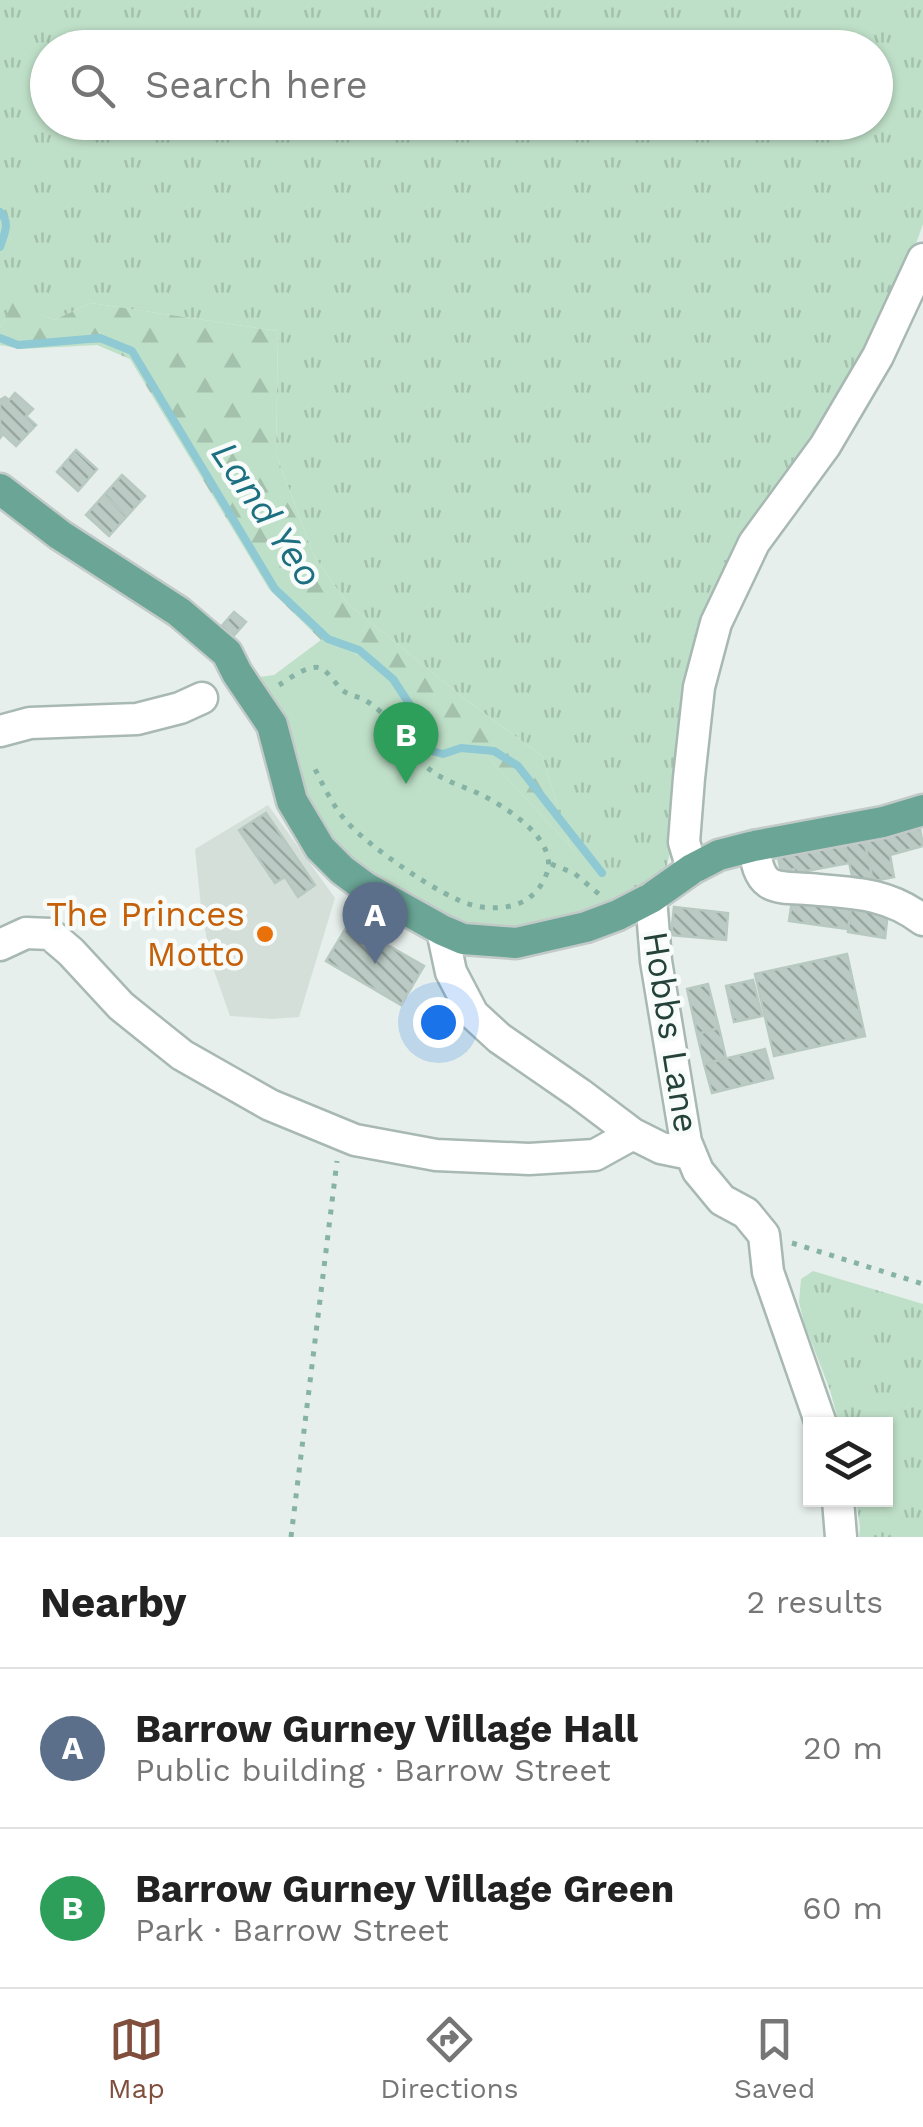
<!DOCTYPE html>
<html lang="en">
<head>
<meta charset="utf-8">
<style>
	:root { --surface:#fff; --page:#f2f2f2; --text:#222; --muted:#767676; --line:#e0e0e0; --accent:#804e3d }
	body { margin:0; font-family:"Work Sans",sans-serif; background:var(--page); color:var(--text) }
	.controls { position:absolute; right:30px; bottom:30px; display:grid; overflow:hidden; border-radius:0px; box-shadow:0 2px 8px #0004 }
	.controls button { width:90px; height:90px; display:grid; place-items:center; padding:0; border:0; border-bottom:2px solid var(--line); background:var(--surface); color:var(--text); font:50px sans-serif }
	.you { position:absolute; left:438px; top:1022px; width:35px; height:35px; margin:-25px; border:8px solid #fff; border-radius:50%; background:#1a73e8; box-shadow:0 0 0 15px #1a73e833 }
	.badge { display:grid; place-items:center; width:65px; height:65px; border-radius:50%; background:var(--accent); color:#fff; font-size:32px; font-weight:700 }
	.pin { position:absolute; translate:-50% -82px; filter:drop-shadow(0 2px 5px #0008) }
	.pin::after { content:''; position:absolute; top:52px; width:35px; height:30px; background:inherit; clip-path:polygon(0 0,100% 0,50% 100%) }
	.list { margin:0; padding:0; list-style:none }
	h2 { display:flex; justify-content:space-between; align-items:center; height:130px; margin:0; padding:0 40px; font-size:42px }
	h2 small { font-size:32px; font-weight:400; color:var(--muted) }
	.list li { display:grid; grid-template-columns:65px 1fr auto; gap:30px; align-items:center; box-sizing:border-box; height:160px; padding:0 40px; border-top:2px solid var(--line) }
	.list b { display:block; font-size:38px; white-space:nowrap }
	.list p { margin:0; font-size:32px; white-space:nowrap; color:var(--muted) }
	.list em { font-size:32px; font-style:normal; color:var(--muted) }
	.icon { flex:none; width:55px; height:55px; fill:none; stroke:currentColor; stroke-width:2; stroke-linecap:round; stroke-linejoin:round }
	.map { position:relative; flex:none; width:923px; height:1537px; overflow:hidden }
	.search { position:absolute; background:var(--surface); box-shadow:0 2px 8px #0004; left:30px; right:30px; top:30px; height:110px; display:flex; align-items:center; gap:25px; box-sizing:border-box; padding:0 35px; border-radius:55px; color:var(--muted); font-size:38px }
	.sheet { height:450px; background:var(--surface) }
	nav { display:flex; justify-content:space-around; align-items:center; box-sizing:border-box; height:140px; border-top:2px solid var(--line); background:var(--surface); font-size:28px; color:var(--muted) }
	nav a { display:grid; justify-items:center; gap:5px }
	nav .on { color:var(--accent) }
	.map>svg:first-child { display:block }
	.built { fill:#d4dfda }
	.grass { fill:url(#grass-tufts); fill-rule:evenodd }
	.forest { fill:url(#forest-firs) }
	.park { fill:#bfe0c8 }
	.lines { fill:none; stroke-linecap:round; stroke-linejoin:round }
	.stream { stroke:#8ec9d4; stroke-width:8 }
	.building { fill:url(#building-back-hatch); stroke:#b8c9c2; stroke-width:2.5 }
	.minor-casing { stroke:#a8b8b2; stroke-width:35 }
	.major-casing { stroke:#c2cac8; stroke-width:35 }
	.path { stroke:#86b3a5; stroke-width:5; stroke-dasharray:5 8; stroke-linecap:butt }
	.minor { stroke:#fff; stroke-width:30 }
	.major { stroke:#6aa596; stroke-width:30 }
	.food-dot { fill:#e8710a; stroke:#f7fbf9; stroke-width:4 }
	.labels { text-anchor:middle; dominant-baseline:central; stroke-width:9; stroke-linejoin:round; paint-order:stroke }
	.food-label { font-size:35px; fill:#c56008; stroke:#f7fbf9; text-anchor:end }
	.street-label { font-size:35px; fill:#24423a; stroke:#f7fbf9 }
	.water-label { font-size:38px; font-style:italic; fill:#1c6f80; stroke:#f7fbf9 }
</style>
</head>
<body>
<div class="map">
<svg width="923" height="1537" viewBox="0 0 923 1537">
	<defs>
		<pattern id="grass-tufts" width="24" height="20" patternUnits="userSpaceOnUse" patternTransform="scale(2.5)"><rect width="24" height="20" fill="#bfe0c8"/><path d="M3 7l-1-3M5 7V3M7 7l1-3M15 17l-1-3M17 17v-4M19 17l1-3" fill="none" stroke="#a4c1ad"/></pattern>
		<pattern id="forest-firs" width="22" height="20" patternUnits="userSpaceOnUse" patternTransform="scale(2.5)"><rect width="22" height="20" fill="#bfe0c8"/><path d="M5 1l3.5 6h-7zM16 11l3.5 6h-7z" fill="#a4c1ad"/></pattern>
		<pattern id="building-back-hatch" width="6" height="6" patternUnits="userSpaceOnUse" patternTransform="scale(2.5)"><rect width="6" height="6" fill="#bbcac4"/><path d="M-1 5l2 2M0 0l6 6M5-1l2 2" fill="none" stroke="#98a6a0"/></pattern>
	</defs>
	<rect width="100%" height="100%" fill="#e6efeb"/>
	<path class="built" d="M268,805L335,898L299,1017L272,1019L230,1016L211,962L201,907L195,849Z"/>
	<path class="grass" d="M0,0H923V224L904,277L851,381L746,540L666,869L619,901L570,846L542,756L465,699L347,603L314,556L276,454L278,331L91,303L54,320L13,303L0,328ZM48,48H876V122H48Z
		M813,1271L923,1304V1537H859L860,1527L856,1500H886V1424H839L830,1390L804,1323L799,1302L801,1279Z"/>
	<path class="forest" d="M13,302L54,320L91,303L278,331L276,454L314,556L347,603L465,699L542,756L570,846L482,751L455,749L437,757L429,756L409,708L390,679L357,654L321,640L269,589L130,359L97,345L21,349L0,345V328Z"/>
	<path class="park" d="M321,640C333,645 346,648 358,655C402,678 409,715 429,756L437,757C451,749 467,743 482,751L595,873L619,901C529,938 469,939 386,884C359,866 337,851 318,823C309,810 301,789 297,773C294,761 294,748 290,736C283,714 267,696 253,678L274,675Z"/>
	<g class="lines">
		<path class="stream" d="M0,212C11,222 4,235 0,247
			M0,338L18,345L100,338L132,351L275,589L328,639L359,650L393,679L410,705L428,750L443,754L461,748L494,751L518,766L602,873"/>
	</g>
	<path class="building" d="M15,393L33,409L26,416L36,425L16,446L3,434L0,438V400L5,397L9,400Z
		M76,450L97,469L78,491L57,472Z
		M122,475L145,496L127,516L104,495Z
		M104,495L127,516L109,536L86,515Z
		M234,612L246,622L230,640L218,630Z
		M266,813L315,885L298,897L285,877L275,883L239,830Z
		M919,822L923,846L890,855L894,877L873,881L863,835Z
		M863,835L873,881L854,885L844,839Z
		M844,839L849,863L795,873L794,869L781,872L777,852Z
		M792,901L851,908L848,929L789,921Z
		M864,905L888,912L885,938L848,932L851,908L863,910Z
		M674,907L728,913L726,940L671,935Z
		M349,923L424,966L401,1005L326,961Z
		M847,954L865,1036L774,1056L755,974Z
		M753,980L762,1016L734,1022L726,986Z
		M708,984L719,1028L697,1034L687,989Z
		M719,1028L726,1058L704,1064L697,1034Z
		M765,1049L773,1078L712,1093L704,1064Z"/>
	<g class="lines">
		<g class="minor-casing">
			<path id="minor" d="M0,731L30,723L137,719L180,708L202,698
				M754,846C756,858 757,875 769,883C778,889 797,888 808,889C852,893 886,892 923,920
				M692,869L684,842L689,778L699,687L716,623L754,543L825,446L878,356L923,259
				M651,898L656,961L686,1142L698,1171L722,1200L746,1213L764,1235L768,1272L821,1424
				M442,930L451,972L473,1014L499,1038L580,1094L633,1134L661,1148L690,1154
				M0,945L26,933L50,934L71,952L121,1006L182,1055L270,1105L355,1140L436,1155L529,1159L595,1155L633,1134
				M838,1500L841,1537"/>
		</g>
		<g class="major-casing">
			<path id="major" d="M0,489L60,535L179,612L227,653L237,673L272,725L292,801L320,848L342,870L365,887L442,930L463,939L516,943L586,927L618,915L651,898L692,869L719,855L754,846L883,822L923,810"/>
		</g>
		<path class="path" d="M279,685C289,679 308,664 320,668C328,671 335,683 341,689C350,697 360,696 368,702C394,718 407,751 429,769C445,782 466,787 484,796C506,808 543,831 548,858C551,871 541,889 530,897C516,909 489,910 472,905C441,897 368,846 346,821C333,806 324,787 315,769
			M551,864L574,873L600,895
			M792,1243L923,1284
			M291,1537L337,1161"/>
		<use href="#minor" class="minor"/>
		<use href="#major" class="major"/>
	</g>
	<circle class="food-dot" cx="265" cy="934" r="10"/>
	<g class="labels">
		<g class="food-label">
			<text x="245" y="914">The Princes<tspan x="245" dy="40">Motto</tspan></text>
		</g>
		<g class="street-label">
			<text transform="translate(671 1032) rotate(81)">Hobbs Lane</text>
		</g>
		<g class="water-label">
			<text transform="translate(267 514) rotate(56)">Land Yeo</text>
		</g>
	</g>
</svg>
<div class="controls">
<button><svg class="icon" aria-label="layers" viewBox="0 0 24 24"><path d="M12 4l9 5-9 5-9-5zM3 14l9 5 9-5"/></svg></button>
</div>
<div class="you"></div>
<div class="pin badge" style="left:375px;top:964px;background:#5c6f8a">A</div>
<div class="pin badge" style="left:406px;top:784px;background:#2e9e5b">B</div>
<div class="search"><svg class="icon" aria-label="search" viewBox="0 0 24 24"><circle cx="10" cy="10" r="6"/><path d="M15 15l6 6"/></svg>Search here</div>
</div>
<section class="sheet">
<h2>Nearby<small>2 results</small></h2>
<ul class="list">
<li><span class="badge" style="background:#5c6f8a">A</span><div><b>Barrow Gurney Village Hall</b><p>Public building · Barrow Street</p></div><em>20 m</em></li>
<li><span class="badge" style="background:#2e9e5b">B</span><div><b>Barrow Gurney Village Green</b><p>Park · Barrow Street</p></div><em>60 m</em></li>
</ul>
</section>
<nav>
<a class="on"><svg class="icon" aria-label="map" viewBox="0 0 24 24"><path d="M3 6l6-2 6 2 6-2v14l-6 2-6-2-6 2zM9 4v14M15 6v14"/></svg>Map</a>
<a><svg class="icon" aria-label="directions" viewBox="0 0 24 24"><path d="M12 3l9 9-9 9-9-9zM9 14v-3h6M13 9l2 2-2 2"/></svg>Directions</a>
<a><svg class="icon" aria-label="saved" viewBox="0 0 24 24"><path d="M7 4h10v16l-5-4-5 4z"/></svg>Saved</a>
</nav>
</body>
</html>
